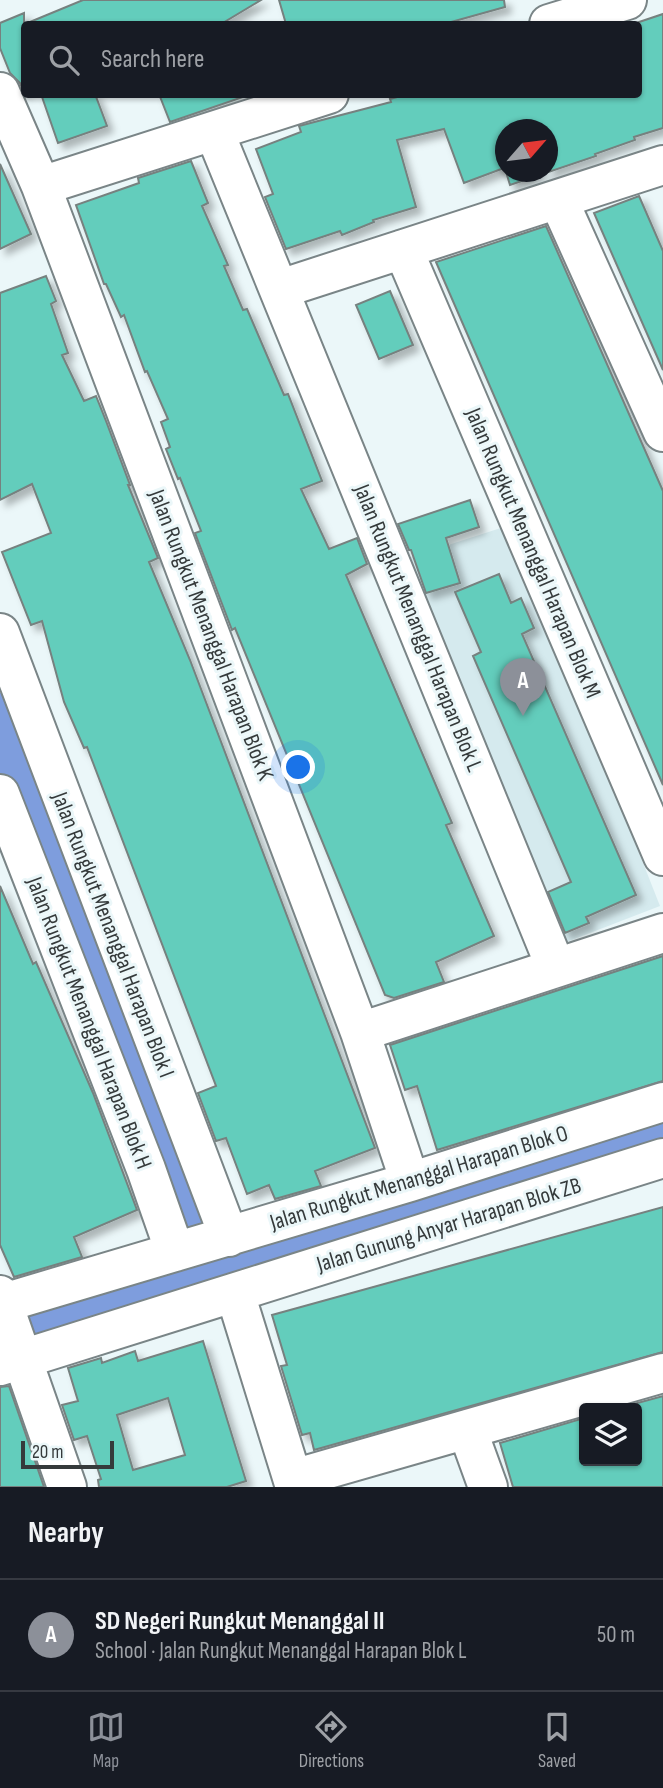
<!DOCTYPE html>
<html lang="en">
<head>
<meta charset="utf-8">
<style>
	:root { --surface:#171b24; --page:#242831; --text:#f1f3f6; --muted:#9ea1a6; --line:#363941; --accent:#8c9099 }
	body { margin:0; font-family:"Sofia Sans Condensed",sans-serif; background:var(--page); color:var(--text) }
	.controls { position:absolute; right:21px; bottom:21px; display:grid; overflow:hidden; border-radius:7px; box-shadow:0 2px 5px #0004 }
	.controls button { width:63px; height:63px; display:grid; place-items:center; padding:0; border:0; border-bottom:2px solid var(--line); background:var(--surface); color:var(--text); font:35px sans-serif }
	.compass { position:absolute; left:495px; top:119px; width:63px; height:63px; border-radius:50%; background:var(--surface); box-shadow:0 2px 5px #0004; rotate:62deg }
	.scale { position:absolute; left:21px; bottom:18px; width:93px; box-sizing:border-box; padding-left:7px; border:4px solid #353a3b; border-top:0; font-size:19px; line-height:24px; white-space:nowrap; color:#353a3b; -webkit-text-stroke:5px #ebf7f9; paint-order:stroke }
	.you { position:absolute; left:299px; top:768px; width:24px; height:24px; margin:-18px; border:5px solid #fff; border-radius:50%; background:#1a73e8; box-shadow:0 0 0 10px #1a73e833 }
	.badge { display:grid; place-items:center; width:46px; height:46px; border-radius:50%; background:var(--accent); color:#fff; font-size:23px; font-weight:700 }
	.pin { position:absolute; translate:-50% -58px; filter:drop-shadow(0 2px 4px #0008) }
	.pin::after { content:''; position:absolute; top:37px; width:24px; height:21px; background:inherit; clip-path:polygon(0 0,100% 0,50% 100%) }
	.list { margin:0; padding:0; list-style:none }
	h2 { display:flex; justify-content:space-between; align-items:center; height:91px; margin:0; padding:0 28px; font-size:30px }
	h2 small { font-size:23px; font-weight:400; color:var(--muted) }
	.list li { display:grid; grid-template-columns:46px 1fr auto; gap:21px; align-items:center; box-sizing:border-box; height:112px; padding:0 28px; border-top:2px solid var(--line) }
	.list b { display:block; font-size:26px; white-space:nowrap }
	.list p { margin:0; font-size:23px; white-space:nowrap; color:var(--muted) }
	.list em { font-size:23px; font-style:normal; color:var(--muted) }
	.icon { flex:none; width:38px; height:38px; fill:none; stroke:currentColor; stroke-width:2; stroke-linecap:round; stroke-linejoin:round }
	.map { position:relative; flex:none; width:663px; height:1487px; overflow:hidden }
	.search { position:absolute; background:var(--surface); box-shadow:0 2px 5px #0004; left:21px; right:21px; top:21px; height:77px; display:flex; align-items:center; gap:18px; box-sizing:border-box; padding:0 24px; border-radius:7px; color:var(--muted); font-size:26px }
	.sheet { height:203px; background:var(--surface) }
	nav { display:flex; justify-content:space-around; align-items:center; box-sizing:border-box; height:98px; border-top:2px solid var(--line); background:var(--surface); font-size:19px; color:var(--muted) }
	nav a { display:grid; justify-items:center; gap:4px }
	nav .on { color:var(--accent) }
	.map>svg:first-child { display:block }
	.built { fill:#d5eaee }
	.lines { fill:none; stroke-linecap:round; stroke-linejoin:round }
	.river { stroke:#7e9ddd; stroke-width:56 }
	.building { fill:#64cdbc; stroke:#76817f; stroke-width:2; fill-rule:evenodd; filter:url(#shadow) }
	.minor-casing { stroke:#7a8587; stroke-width:42 }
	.minor { stroke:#fff; stroke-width:38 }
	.labels { text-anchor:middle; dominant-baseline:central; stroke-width:6; stroke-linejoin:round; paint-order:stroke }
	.street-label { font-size:23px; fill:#353a3b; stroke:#ebf7f9 }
</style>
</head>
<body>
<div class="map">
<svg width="663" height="1487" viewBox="0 0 663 1487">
	<defs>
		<filter id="shadow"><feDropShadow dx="6" dy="6" stdDeviation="3.5" flood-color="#0004"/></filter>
	</defs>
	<rect width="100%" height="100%" fill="#ebf7f9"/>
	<path class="built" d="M510,525L660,906L551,948L399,561Z"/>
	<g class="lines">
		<path class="river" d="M0,721L211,1274
			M0,1338L663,1137"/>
	</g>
	<path class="building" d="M83,0H261L221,24H25Z
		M279,0H504L505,7L444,24H286Z
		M24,13V93L20,83L10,73L0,48V23Z
		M663,14V128L634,137L635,140L595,154L596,156L510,185L506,172H548V130H506V171L504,168L464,183L444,129L397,140L416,207L373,220L374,222L342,235L340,231L286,249L265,197L273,194L256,149L301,132L299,126L391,102L390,99L408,94H639V22Z
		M41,94H95L107,126L58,143Z
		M159,94H245L246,96L170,122Z
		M191,161L208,203L202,206L228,265L224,266L243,310L247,309L284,395L288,394L322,481L301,489L329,549L357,538L367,564L346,575L452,823L446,825L494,936L436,962L444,982L394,998L385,995L235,628L232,630L195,533L201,531L180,478L178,479L166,449L170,447L161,422L168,419L147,371L145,372L124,315L121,317L106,284H104L76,205L139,183L138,178Z
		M0,164L31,234L0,249Z
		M639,196L663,251V370L594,213Z
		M546,226L663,491V785L436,262Z
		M46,276L56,301L51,304L68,353L62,355L84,401L96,396L106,421L130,485H128L158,558L149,562L190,660L375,1148L315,1171L321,1186L275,1199L269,1185L247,1194L226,1138L216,1141L198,1093L216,1086L87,747L84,748L64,702L42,621L31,625L2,552L51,533L32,484L0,500V293Z
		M390,291L413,345L379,359L356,305Z
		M470,500L479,527L446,538L460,583L426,593L411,550H409L398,524Z
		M499,574L511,603L521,598L534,628L522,634L636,895L586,917L589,923L565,933L548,892L571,882L473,656L481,652L455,592Z
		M0,886L33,964L36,962L93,1093L137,1210L74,1237L82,1257L14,1277L0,1245Z
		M663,956V1081L437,1150L417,1086L405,1090L390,1045Z
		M663,1207V1352L314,1450L310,1433L302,1435L281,1366L287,1365L272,1315Z
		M203,1341L246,1481L227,1487H99L98,1480L101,1479L87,1436L74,1440L62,1405L78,1401L68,1368L101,1358L102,1363L135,1351L138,1361ZM168,1398L185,1455L133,1470L117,1415Z
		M9,1386L44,1487H0V1387Z
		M663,1396V1487H513L500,1443L584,1418V1461H637V1408H619Z"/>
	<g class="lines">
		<g class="minor-casing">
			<path id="minor" d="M549,24L627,0
				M0,92L41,186L360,1032L410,1182
				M214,131L556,968
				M41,186L329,94
				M558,199L663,432
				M403,249L663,856
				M280,289L663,165
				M0,633L229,1237
				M0,794L146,1169L175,1252
				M360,1032L663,933
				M235,1293L295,1487
				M0,1295L67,1487
				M0,1304L410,1182L663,1102
				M0,1366L663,1158
				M467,1429L488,1487
				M293,1479L663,1373"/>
		</g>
		<use href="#minor" class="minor"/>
	</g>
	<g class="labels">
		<g class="street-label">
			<text transform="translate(533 553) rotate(67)">Jalan Rungkut Menanggal Harapan Blok M</text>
			<text transform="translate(418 628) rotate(68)">Jalan Rungkut Menanggal Harapan Blok L</text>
			<text transform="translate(211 635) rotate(69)">Jalan Rungkut Menanggal Harapan Blok K</text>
			<text transform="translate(113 935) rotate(69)">Jalan Rungkut Menanggal Harapan Blok I</text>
			<text transform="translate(89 1023) rotate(69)">Jalan Rungkut Menanggal Harapan Blok H</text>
			<text transform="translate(419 1178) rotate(-17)">Jalan Rungkut Menanggal Harapan Blok O</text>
			<text transform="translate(449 1225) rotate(-17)">Jalan Gunung Anyar Harapan Blok ZB</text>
		</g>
	</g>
</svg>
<div class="controls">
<button><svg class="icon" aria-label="layers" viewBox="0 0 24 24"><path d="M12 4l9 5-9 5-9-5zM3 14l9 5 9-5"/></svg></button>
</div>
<svg class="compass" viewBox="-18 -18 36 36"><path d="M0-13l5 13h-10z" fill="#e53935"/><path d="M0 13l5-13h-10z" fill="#9ea1a6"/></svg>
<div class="scale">20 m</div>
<div class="you"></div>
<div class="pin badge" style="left:523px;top:716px">A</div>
<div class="search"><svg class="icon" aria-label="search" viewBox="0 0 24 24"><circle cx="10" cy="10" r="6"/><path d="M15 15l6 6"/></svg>Search here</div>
</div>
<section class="sheet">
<h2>Nearby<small></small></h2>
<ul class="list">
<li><span class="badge">A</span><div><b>SD Negeri Rungkut Menanggal II</b><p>School · Jalan Rungkut Menanggal Harapan Blok L</p></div><em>50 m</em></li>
</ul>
</section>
<nav>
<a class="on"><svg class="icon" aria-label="map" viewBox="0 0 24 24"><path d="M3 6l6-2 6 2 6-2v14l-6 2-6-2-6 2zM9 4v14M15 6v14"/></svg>Map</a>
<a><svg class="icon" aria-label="directions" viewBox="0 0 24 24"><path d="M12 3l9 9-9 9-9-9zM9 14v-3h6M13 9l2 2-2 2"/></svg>Directions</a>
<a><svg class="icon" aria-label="saved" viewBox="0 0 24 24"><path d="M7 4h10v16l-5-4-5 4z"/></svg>Saved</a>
</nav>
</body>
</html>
